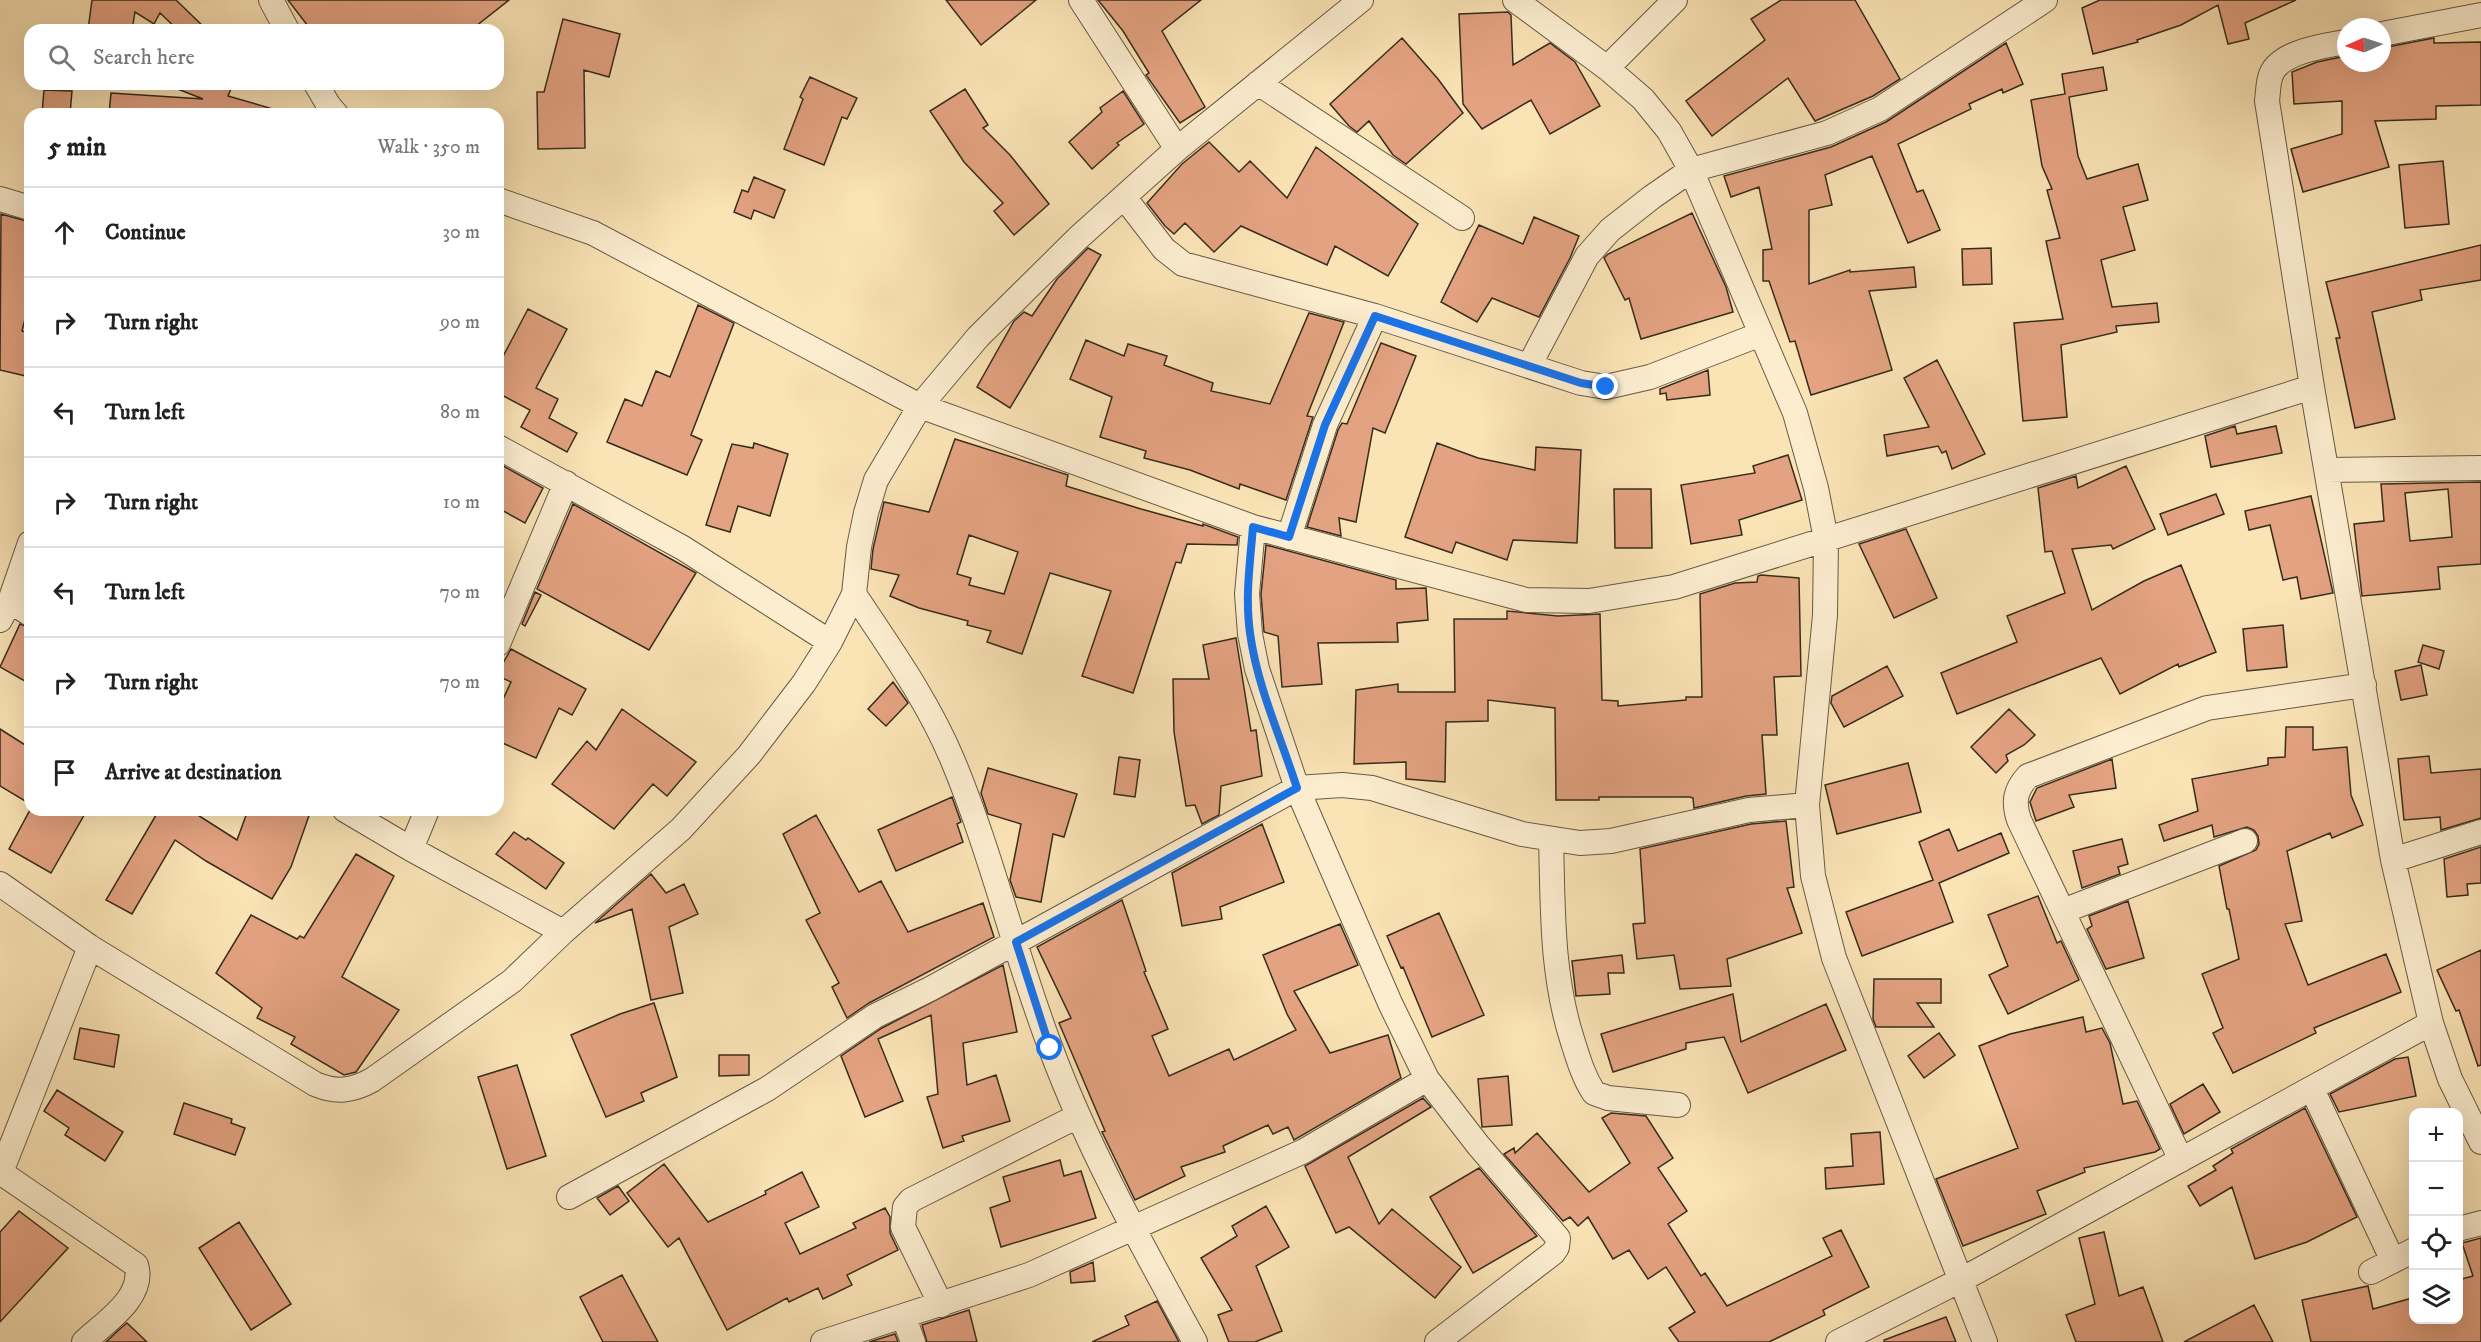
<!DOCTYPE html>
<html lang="en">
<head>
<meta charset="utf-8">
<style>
	:root { --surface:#fff; --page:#f6f6f6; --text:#222; --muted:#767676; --line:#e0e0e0 }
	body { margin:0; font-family:"IM FELL DW Pica",serif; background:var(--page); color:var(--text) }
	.controls { position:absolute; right:18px; bottom:18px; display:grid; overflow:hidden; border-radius:12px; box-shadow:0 6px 24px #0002 }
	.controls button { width:54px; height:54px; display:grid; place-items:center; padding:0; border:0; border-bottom:2px solid var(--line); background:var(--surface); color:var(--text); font:30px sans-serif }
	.compass { position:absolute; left:2337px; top:18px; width:54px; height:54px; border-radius:50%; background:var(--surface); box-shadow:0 6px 24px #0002; rotate:267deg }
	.stop { position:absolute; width:18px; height:18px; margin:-14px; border:4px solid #1a73e8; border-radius:50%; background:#fff }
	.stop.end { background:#1a73e8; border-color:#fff; box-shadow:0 2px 6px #0008 }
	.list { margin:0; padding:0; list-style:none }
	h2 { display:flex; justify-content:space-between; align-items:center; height:78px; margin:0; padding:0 24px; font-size:26px }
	h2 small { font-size:20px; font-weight:400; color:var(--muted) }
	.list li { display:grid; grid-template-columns:39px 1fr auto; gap:18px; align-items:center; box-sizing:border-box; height:90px; padding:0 24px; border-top:2px solid var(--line) }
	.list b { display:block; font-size:22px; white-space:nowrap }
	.list em { font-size:20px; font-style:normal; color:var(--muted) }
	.icon { flex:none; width:33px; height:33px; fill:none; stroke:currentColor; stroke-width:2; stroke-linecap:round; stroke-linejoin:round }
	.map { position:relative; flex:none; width:2481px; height:1342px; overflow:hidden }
	.search { position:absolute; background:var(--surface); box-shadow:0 6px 24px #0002; left:24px; top:24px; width:480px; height:66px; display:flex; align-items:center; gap:15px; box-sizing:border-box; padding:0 21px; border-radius:18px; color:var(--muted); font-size:22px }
	.panel { position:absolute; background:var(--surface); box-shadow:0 6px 24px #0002; left:24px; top:108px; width:480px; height:708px; border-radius:18px }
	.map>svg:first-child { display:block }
	.building { fill:#e3a281; stroke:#362c1e; stroke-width:1.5; fill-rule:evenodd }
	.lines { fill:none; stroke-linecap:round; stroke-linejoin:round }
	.minor-casing { stroke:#675a44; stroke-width:26 }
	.minor { stroke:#fcedcf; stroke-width:24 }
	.route { stroke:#1a73e8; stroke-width:8 }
</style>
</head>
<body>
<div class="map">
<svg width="2481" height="1342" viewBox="0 0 2481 1342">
	<rect width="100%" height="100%" fill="#fae3b5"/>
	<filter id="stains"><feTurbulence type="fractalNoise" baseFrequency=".00333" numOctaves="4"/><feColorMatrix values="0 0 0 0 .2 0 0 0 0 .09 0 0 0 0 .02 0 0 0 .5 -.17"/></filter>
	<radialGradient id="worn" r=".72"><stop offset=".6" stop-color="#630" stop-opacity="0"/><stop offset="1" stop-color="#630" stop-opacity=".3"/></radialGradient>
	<path class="building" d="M92,0H176L207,30H178L160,13L154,24L135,12L132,30H88Z
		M288,0H509L471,30H311Z
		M946,0H1036L981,45Z
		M1098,0H1201L1162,31L1205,107L1180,123L1146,75L1149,73L1123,31Z
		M1781,0H1855L1900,79L1873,96L1815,121L1788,78L1712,136L1686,101L1765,40L1751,19Z
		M2100,0H2296L2245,23L2249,39L2228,44L2218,5L2181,25L2137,40L2138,42L2093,54L2082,8Z
		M1508,12L1511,15L1513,65L1550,43L1575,62L1600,106L1550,134L1531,100L1482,129L1463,104L1459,14Z
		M563,19L620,34L609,77L584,70L585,148L538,149L537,92H544Z
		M1402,38L1438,79L1463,113L1406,164L1393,155L1369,121L1357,132L1349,126L1330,104Z
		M2434,38V43L2481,42V105L2436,106V119L2375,121L2389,167L2303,192L2291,149L2342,134V101L2294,104L2292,72L2317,62L2346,56V63H2382V48Z
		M2006,43L2023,84L2003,93L2002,89L1969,104L1971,109L1898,144L1917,192L1923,190L1940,230L1908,243L1872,156L1825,175L1832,205L1809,210V284L1850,270V272L1914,267L1916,287L1869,291L1892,370L1811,395L1795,341L1790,342L1769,281H1763V250L1772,249L1759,187L1731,197L1724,176L1831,147L1886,122Z
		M2103,67L2107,90L2069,97L2078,156L2087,179L2138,164L2148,200L2123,207L2135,250L2101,260L2112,307L2157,303L2159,322L2116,326L2117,332L2061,345L2067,417L2023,421L2014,323L2063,319L2046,241L2060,238L2047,190L2052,189L2042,166L2031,100L2065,94L2062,74Z
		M810,77L857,98L847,119L842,117L824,165L784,149L803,99L800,97Z
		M170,84H233L228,96L273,109V114H109L111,93L203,99L170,86Z
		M965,89L988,125L983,128L1010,155L1049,204L1014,235L994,211L1003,203L964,162L930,111Z
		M44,90L72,91L70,114H42Z
		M1123,91L1144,124L1117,143L1119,145L1092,169L1069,142L1102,112L1100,108Z
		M1209,142L1239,172L1250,161L1287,198L1316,147L1418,224L1388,276L1335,246L1327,265L1241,226L1214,252L1185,223L1174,234L1165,226L1147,203L1182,164Z
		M2443,161L2449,224L2405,228L2399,165Z
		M754,177L785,190L774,218L754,210L751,219L734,212L742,190L748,192Z
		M1692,213L1726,287L1733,312L1641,339L1629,298L1625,300L1604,258L1608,254Z
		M1,214L30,222V299L22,331L30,333V377L0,370Z
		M1534,217L1579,236L1570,258L1539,317L1492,298L1477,322L1441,302L1479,225L1523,244Z
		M2481,245V280L2420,290L2422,300L2372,312L2395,419L2355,428L2336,338H2340L2326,282Z
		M1088,248L1101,255L1010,408L977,387L1014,321L1024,312L1032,316L1057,279Z
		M1991,248L1992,284L1963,285L1962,249Z
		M698,305L734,323L691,435L702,440L687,475L607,442L625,399L642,406L656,371L670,377Z
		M528,309L567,329L536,388L558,399L549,418L577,433L567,452L521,427L530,410L498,393V366Z
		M1309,313L1344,322L1307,416L1313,417L1286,500L1240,484L1239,489L1190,470L1144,458L1146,451L1100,437L1112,397L1070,379L1086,340L1124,356L1128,344L1167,356L1164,365L1213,383L1211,391L1270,404Z
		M1381,343L1416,356L1385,433L1373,428L1356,522L1339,518L1341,536L1307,527L1338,430L1342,423L1347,424Z
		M1937,360L1985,454L1952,469L1946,451L1942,453L1938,446L1887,456L1884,435L1929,427L1904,378Z
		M1708,370L1710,395L1667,400L1666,393L1660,394V389Z
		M2235,426L2237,434L2276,426L2282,453L2211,467L2205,436Z
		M955,439L1068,475L1066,486L1141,509L1203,526V524L1238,537L1237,545L1187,544L1181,563L1176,562L1133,693L1082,676L1111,591L1050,573L1022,654L987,642L991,631L967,625L968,621L919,608L890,596L899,575L871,569L873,549L884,502L929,512ZM969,535L1018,552L1004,594L969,585L971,578L957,574Z
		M754,443L788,454L770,516L738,506L730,532L706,525L732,444L753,448Z
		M1437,443L1478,458L1535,470L1536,447L1581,450L1577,543L1513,540L1507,560L1456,542L1452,553L1405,537Z
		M1788,455L1802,500L1739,520L1742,535L1691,544L1681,485L1755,473L1753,466Z
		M498,463L543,488L525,523L498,508Z
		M2126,466L2155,529L2113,549L2111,545L2072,549L2092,610L2144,581L2181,565L2216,652L2179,667L2178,664L2120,694L2101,658L1957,714L1941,673L2017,642L2007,616L2065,593L2052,551L2045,552L2038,488L2076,476L2078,488Z
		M2481,482V564L2438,567L2440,589L2362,596L2354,524L2384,521L2381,484ZM2448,489L2452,537L2410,541L2405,493Z
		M1614,489H1651L1652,548H1615Z
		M2216,494L2224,514L2168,535L2160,514Z
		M2311,496L2333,593L2301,599L2297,577L2283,580L2270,525L2249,530L2245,511Z
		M573,504L696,573L649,650L537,589Z
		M1906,529L1937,598L1894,618L1859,544Z
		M1266,545L1396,580V589L1426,588L1428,620L1397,623L1398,642L1318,643L1322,684L1282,687L1278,636L1264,632L1261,594Z
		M1761,575L1799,578L1801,676L1774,677L1777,735H1762L1766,794L1746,796L1694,808L1693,798L1690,797H1599V800H1556L1555,708L1488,700V721L1446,722L1445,782L1406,779V762L1354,764L1356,690L1398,684V692H1455L1454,619H1507V611L1558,616L1600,614L1602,700L1618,701V706L1686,700V697H1702L1700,594L1735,583L1757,582L1758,576Z
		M535,592L541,595L525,626L522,624Z
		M20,624L30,628V684L0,667Z
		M2283,625L2287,667L2247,671L2243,629Z
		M1236,638L1251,731L1256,730L1262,776L1221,786L1219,815L1202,824L1195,805L1186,806L1174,732L1173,679H1209L1203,645Z
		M2423,645L2444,651L2439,669L2418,662Z
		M511,649L586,689L572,715L559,708L536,758L498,741V710L511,682L498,676V672Z
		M2421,665L2427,695L2401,700L2395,671Z
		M1887,666L1903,696L1844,727L1831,703L1832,696Z
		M893,682L908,703L886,726L868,709Z
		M622,709L696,762L667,796L653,784L614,829L552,784L587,741L596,750Z
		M2009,709L2035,735L2024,745L2006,755L2008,761L1996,773L1971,747Z
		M2286,727H2313V750L2347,747L2351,795L2363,825L2332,838L2330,833L2287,851L2302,921L2285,924L2308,985L2386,954L2401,992L2314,1028L2316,1033L2233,1073L2213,1033L2223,1028L2202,974L2239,959L2229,909H2227L2219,866L2256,850L2259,844L2258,836L2254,830L2247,827L2214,837L2212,825L2164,841L2159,825L2198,811L2192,779L2268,765V758L2285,757Z
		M0,729L30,748V804L0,786Z
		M2429,756L2431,773L2481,769V818L2441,830L2440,817L2404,820L2398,759Z
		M1119,757L1140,760L1135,797L1114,794Z
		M2112,759L2116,788L2069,795L2074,807L2036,821L2030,802L2037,788Z
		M1908,763L1921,812L1837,834L1825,785Z
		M988,768L1077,794L1064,837L1053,834L1041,902L1016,897L1010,880L1021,824L988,814L981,793Z
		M952,797L961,822L957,824L963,842L896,871L878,830Z
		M30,810H87L51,873L9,849Z
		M159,810H190L237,840L248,810H311L291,867L272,899L206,861L175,840L132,914L106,900Z
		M816,815L859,892L881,881L908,932L983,903L994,937L869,1003L847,1018L832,987L839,983L806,920L820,913L783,834Z
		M1786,821L1794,887L1787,888L1802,933L1727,959L1731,986L1680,989L1674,955L1637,959L1633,924L1645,923L1640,849L1751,824Z
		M1262,824L1284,882L1220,907L1222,919L1182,926L1172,873Z
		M1949,829L1958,851L2001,833L2009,853L1939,883L1953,922L1862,956L1846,912L1933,880L1919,842Z
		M514,832L526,840L528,838L564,863L546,889L496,854Z
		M2122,839L2128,864L2118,867L2120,874L2082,888L2073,851Z
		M2481,847V883L2467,884L2468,895L2447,897L2444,859Z
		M356,854L394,876L342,977L399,1010L356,1072L344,1075L291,1044L295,1037L257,1018L262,1008L216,973L251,915L297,939L300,936L304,938Z
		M651,874L666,893L684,884L698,914L669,927L683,993L651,1000L632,909L595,923Z
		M2038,896L2057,943L2061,941L2079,980L2008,1014L1989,975L2008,966L1988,915Z
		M1122,900L1146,971L1144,972L1168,1029L1152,1036L1169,1076L1229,1049L1234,1060L1296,1030L1287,1014L1263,955L1340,924L1358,965L1294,991L1330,1053L1388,1035L1401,1078L1294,1140L1288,1127L1273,1134L1268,1125L1223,1146L1225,1152L1181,1167L1185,1176L1135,1200L1102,1132L1105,1131L1059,1023L1071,1018L1037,947Z
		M2128,901L2144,958L2106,969L2087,929L2092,926L2089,916Z
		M1439,913L1484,1015L1432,1037L1403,967L1401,968L1387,936Z
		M2481,950V1065L2478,1066L2459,1010L2456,1011L2437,970Z
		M1622,955L1624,973H1608L1610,994L1576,996L1572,961Z
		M1003,965L1017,1032L963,1043L967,1085L996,1075L1010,1121L962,1136L964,1141L943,1148L927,1097L938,1094L931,1015L878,1039L903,1101L865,1117L841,1056L882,1028Z
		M1874,979H1941V1003H1917L1934,1027H1876L1873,1019Z
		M1733,994L1741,1042L1826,1004L1846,1050L1748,1093L1724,1037L1686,1043V1049L1613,1072L1601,1034Z
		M654,1003L677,1077L641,1093L644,1101L606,1117L571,1035L620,1014Z
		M2083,1017L2086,1032L2102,1028L2110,1043L2123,1104L2137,1101L2160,1149L2155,1152L2084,1168L2085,1172L2037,1191L2046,1214L1963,1246L1936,1179L2018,1148L1979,1046L2010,1034Z
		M80,1028L119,1035L114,1067L74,1059Z
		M1939,1033L1955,1055L1924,1078L1908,1056Z
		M719,1055H749V1075L719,1076Z
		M2408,1057L2416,1096L2339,1112L2330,1094L2395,1059Z
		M517,1065L546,1156L507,1169L478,1077Z
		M1508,1076L1512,1125L1482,1127L1478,1079Z
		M2203,1084L2220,1112L2184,1134L2170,1104Z
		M57,1090L123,1132L105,1161L65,1135L69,1128L44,1111Z
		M1423,1098L1431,1107L1348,1157L1379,1224L1392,1209L1461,1267L1435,1298L1349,1227L1336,1233L1305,1166Z
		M184,1103L232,1119L231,1123L245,1128L235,1155L174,1134Z
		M2305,1108L2357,1217L2307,1242L2255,1259L2232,1187L2200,1206L2188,1186L2216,1170L2213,1166L2233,1153L2231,1149Z
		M1611,1113L1646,1116L1673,1158L1658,1168L1687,1211L1668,1224L1701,1276L1705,1273L1727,1306L1832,1256L1823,1238L1841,1230L1869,1287L1823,1310L1825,1315L1769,1342H1679L1669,1328L1695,1312L1666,1267L1648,1279L1629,1250L1613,1259L1588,1217L1578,1226L1570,1217L1563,1221L1504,1154L1514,1148L1515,1153L1537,1133L1589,1192L1630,1163L1602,1118Z
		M1880,1132L1884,1184L1826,1189L1825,1168L1853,1166L1851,1134Z
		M1060,1160L1064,1176L1081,1171L1096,1218L1001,1247L990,1208L1010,1201L1003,1177Z
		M664,1164L708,1222L766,1194L765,1191L802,1172L819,1207L785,1223L800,1254L856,1228L853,1223L885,1208L890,1217V1233L898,1250L847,1275L852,1285L823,1299L818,1288L789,1302L787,1298L727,1330L679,1238L668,1247L627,1193Z
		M1479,1168L1537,1236L1473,1273L1430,1197Z
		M618,1186L629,1201L610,1215L597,1198Z
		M1266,1206L1289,1247L1256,1266L1282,1331L1255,1342H1229L1218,1315L1232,1310L1201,1258L1237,1236L1232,1226Z
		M19,1211L68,1248L0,1322V1232Z
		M239,1222L291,1304L251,1330L199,1248Z
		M2104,1232L2119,1296L2143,1287L2163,1342H2076L2066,1315L2095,1304L2079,1238Z
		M2481,1238V1342H2311L2302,1300L2368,1286L2373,1309L2412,1298L2414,1320H2458V1280L2473,1276L2462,1243Z
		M1093,1262L1095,1281L1071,1283L1070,1272Z
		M622,1275L658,1342H603L580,1297Z
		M1157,1301L1179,1342H1092L1129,1325L1125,1316Z
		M2254,1305L2273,1342H2184Z
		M969,1310L977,1342H927L922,1325Z
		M1946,1317L1956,1342H1884V1340Z
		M127,1323L147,1342H106L121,1328Z
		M895,1334L898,1342H869Z"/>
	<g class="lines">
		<g class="minor-casing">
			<path id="minor" d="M271,0L287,30
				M1081,0L1177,149
				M1515,0L1607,68L1643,99L1669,131L1691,170L1795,413L1816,488L1826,539L1825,615L1807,805L1813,876L1834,958L1985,1342
				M2382,34L2481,15
				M2346,42C2323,46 2276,52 2270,78C2268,85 2268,94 2267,101L2312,387L2393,860L2431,1023L2450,1079L2481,1142
				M1607,68L1675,0
				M1258,83L1462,218
				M316,84L329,106L336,114
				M1124,197L1164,249L1183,264L1375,316L1581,383L1606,387L1650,377L1761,334
				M0,199L30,208
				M498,200L593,233L920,406L1253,527L1526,600L1589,601L1674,587L2312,387
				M1529,366L1587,256L1610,230L1652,197L1691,170L1827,133L1880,109L2045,0
				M498,447L683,548L830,642
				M2327,470L2481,468
				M1253,527L1247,594L1250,634L1257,669L1297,788L1390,1003L1427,1079L1478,1145L1558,1238L1557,1247L1553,1253L1437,1342
				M1289,537L1325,425L1375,316
				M854,594C890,648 928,701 953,761C992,855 1015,955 1051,1049C1089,1151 1143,1247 1195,1342
				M10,601L30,614
				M0,620L10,601L30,543
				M498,644L566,483
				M345,810L411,849L563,932
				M1551,839C1553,907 1551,973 1572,1039C1578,1058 1583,1076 1594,1093L1608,1098L1678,1105
				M411,849L427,810
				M2393,860L2481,832
				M0,884L90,947L315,1084C336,1093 352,1091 372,1080L512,981L563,932L681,829L749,755L804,683L830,642L854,594L859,547L866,513L876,480L920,406L978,337L1078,238L1177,149L1361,0
				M2063,911L2245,841
				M2312,1089L2393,1261
				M2181,1160L2019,820C2013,802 2015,790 2028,776L2207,708L2364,685
				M0,1172L136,1265C146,1297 104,1323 84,1342
				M1,1172L90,947
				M569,1197L767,1089L875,1016L930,989L1297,788L1342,785L1372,788L1522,834L1580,843L1611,841L1749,810L1807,805
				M2458,1229L2481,1223
				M2371,1272L2414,1250
				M941,1305L903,1227L905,1207L911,1200L1078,1116
				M904,1318L913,1342
				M823,1342L1029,1275L1304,1151L1427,1079
				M1838,1342L1961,1280L2431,1023"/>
		</g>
		<use href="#minor" class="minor"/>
	</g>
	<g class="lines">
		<path class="route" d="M1050,1048L1016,942L1297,788C1281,738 1257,686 1250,633C1245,598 1250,562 1253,527L1289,537L1325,425L1375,316L1581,383L1606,387"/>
	</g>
	<rect width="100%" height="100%" filter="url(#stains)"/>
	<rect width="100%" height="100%" fill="url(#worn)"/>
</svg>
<div class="controls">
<button>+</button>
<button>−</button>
<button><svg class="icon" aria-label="locate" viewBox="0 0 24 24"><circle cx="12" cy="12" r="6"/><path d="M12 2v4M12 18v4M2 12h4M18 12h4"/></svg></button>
<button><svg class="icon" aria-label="layers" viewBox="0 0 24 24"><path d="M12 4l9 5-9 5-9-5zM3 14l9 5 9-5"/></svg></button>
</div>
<svg class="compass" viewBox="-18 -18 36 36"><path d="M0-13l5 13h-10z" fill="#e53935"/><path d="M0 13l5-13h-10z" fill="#767676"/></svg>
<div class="stop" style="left:1050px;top:1048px"></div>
<div class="stop end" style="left:1606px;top:387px"></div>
<div class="search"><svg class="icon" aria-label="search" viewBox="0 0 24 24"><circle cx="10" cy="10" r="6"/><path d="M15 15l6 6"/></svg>Search here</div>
<section class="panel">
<h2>5 min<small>Walk · 350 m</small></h2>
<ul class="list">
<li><svg class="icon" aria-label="ahead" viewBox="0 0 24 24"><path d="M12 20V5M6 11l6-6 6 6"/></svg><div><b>Continue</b></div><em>30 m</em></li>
<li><svg class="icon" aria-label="right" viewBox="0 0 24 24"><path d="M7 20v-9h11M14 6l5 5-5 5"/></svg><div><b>Turn right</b></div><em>90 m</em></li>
<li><svg class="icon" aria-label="left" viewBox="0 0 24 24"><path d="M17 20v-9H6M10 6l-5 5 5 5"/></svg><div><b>Turn left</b></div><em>80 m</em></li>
<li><svg class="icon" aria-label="right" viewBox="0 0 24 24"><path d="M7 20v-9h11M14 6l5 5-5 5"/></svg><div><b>Turn right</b></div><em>10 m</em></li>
<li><svg class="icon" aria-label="left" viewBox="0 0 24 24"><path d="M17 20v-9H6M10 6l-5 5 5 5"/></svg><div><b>Turn left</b></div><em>70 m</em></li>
<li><svg class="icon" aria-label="right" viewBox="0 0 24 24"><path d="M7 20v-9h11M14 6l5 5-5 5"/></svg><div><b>Turn right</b></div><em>70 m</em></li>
<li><svg class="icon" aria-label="arrive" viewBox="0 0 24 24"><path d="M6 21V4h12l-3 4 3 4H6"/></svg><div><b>Arrive at destination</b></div></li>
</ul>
</section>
</div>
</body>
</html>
